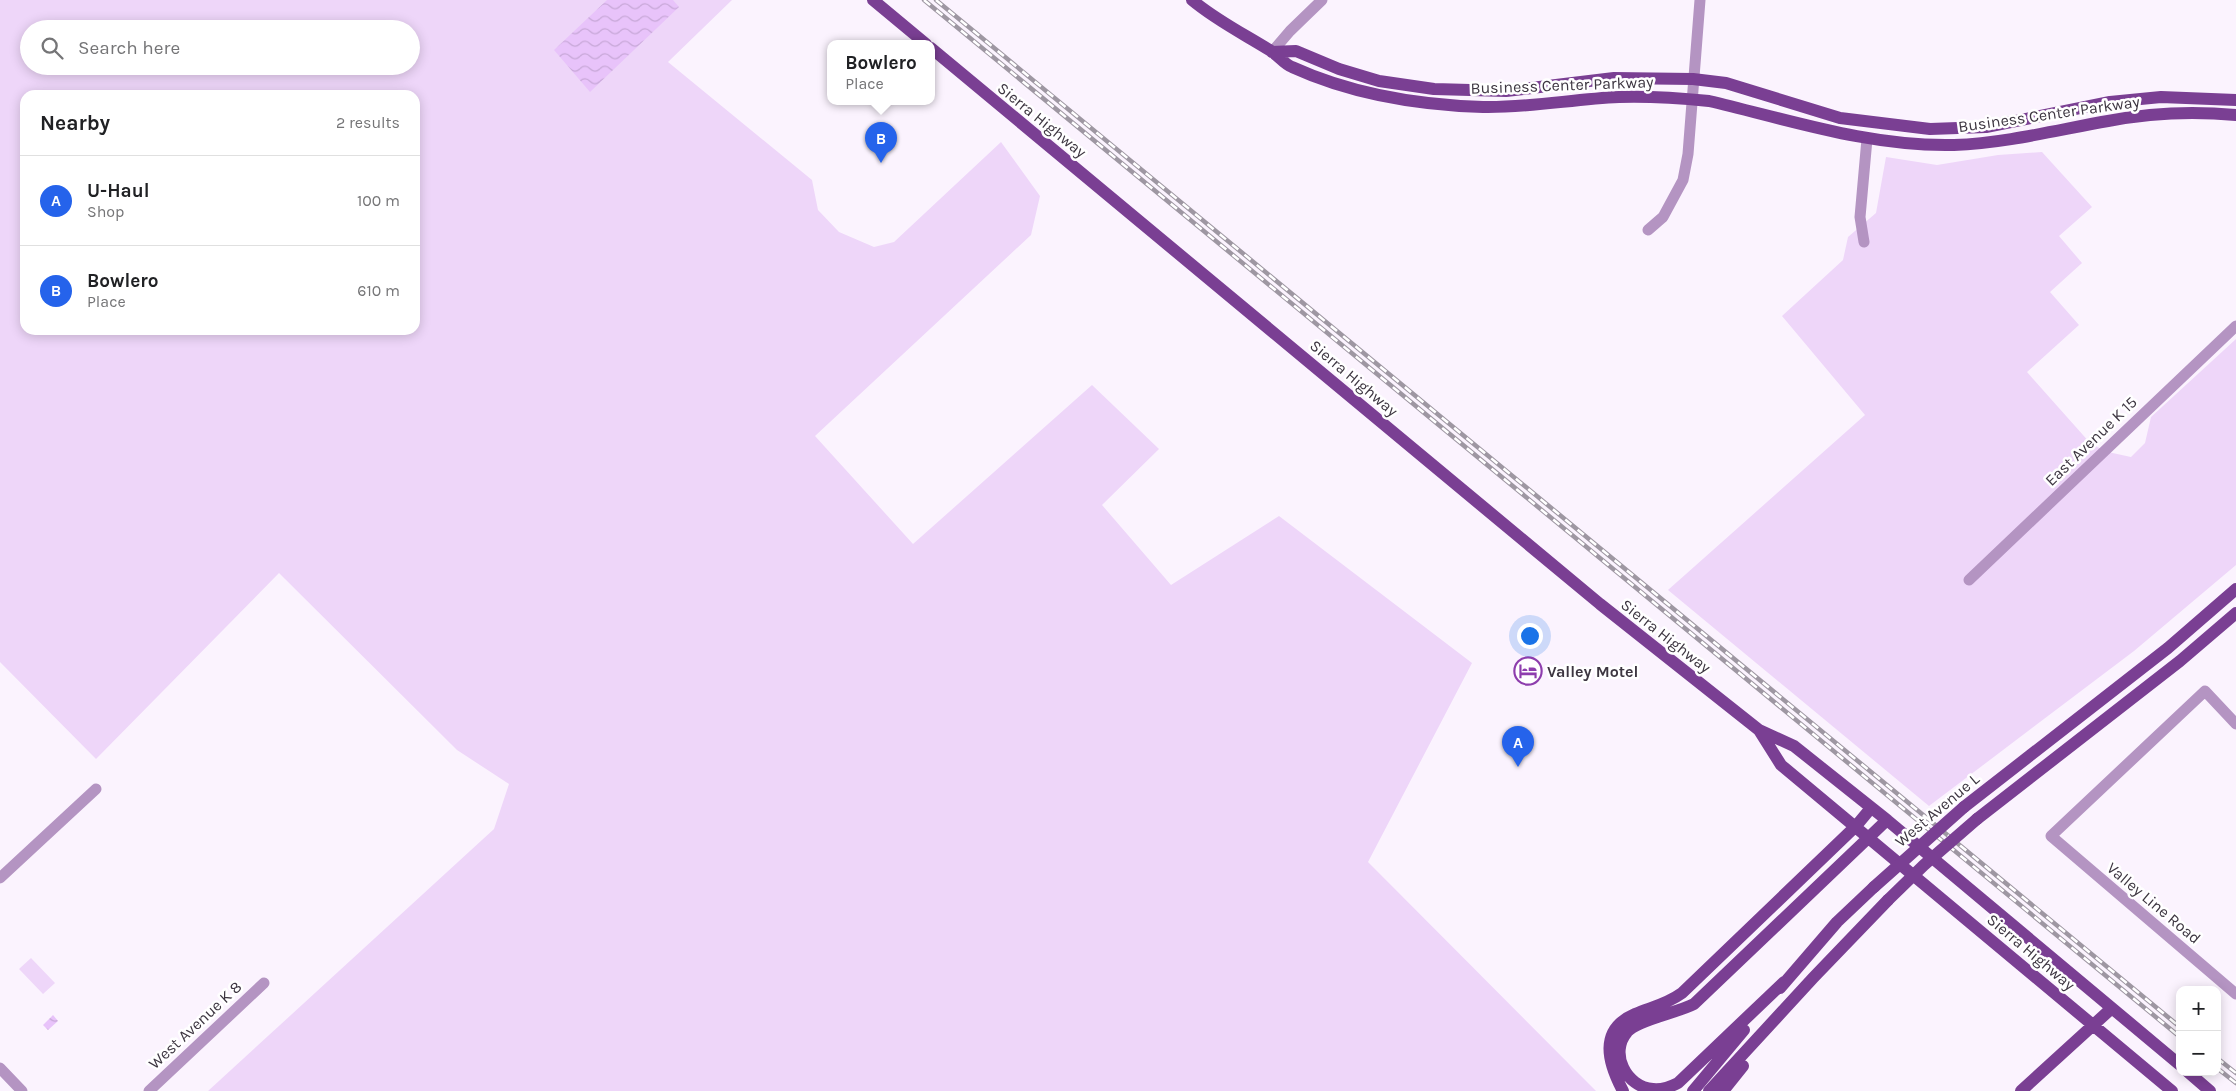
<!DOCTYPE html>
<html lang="en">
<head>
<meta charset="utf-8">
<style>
	:root { --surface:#fff; --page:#f2f2f2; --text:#202124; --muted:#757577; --line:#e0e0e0; --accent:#2563eb }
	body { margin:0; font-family:Karla,sans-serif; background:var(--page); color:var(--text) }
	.controls { position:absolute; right:15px; bottom:15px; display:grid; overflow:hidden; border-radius:10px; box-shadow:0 2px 12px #0003 }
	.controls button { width:45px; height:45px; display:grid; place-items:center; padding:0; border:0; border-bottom:1px solid var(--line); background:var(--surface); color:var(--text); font:25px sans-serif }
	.you { position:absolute; left:1529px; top:635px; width:18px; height:18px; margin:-12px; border:4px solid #fff; border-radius:50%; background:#1a73e8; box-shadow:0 0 0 8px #1a73e833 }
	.badge { display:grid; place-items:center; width:32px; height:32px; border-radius:50%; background:var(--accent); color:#fff; font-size:16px; font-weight:700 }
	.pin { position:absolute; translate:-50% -41px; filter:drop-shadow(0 1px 2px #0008) }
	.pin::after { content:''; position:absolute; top:26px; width:18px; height:15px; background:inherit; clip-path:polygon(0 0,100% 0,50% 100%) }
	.popup { position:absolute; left:827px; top:40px; width:108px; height:65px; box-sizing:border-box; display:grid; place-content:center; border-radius:10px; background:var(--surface); filter:drop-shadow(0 1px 4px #0005); font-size:16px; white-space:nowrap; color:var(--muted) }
	.popup b { font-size:19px; color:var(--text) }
	.popup::after { content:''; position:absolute; left:50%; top:100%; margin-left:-10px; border:10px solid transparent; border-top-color:var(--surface) }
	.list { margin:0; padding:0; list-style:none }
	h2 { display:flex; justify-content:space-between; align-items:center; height:65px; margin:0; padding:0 20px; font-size:21px }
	h2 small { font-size:16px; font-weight:400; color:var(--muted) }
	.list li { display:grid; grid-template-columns:32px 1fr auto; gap:15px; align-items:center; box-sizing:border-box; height:90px; padding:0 20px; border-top:1px solid var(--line) }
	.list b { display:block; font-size:19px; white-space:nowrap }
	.list p { margin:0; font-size:16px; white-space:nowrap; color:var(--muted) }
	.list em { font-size:16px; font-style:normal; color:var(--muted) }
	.icon { flex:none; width:28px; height:28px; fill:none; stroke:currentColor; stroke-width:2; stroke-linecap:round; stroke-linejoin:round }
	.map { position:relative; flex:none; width:2236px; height:1091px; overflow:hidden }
	.search { position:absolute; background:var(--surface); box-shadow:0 2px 12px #0003; left:20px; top:20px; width:400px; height:55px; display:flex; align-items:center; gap:12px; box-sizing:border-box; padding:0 18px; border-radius:28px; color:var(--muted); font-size:19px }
	.panel { position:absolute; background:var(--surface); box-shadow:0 2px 12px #0003; left:20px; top:90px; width:400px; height:245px; border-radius:15px }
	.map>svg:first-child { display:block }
	.green { fill:#eed6f9; fill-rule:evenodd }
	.water { fill:url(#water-waves) }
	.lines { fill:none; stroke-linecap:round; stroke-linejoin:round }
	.minor { stroke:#b494c2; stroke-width:11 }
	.major { stroke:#7a3f93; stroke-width:12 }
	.rail-casing { stroke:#9e97a2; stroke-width:4.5 }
	.rail { stroke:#fff; stroke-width:2.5; stroke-dasharray:8; stroke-linecap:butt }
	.major-bridge { stroke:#7a3f93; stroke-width:12 }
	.labels { text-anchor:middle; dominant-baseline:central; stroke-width:5; stroke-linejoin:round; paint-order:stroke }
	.street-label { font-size:16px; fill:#3d3641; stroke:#fff }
	.poi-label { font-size:16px; font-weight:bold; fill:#3d3641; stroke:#fff; text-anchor:start }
</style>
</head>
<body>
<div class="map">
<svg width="2236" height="1091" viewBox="0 0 2236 1091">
	<defs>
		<pattern id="water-waves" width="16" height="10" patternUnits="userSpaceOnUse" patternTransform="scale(1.25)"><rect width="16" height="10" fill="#e8c3fa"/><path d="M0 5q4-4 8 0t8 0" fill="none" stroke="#c8a8d8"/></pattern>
	</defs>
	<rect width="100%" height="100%" fill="#fbf3fe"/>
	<path class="green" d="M0,0H732L668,62L812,180L818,210L839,232L874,247L894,242L1001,142L1040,196L1031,235L815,436L913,544L1092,385L1159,449L1102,505L1171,585L1279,516L1472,663L1368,862L1596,1091H208L494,829L509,784L457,750L279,573L96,759L0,662ZM29,29H411V66H29ZM25,95H415V330H25Z
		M2042,152L2092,207L2059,236L2082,263L2050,292L2079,325L2027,372L2091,444L2108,452L2131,457L2145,443L2151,417L2236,339V565L2134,651L1929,806L1668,590L1865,415L1782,316L1843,260L1848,237L1876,213L1886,157L1937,165L1998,155Z
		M31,958L55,983L43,994L19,969Z"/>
	<path class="water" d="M607,0H673L679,7L590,92L554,50Z
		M53,1015L58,1021L48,1030L43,1025Z"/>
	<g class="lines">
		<path class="minor" d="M1272,52L1290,31L1322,0
			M1648,230L1663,217L1683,180L1688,154L1700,0
			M1864,242L1860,217L1867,139
			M1969,580L2236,326
			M2236,724L2205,691L2051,836L2236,994
			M0,878L96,789
			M0,1068L22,1091
			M149,1091L264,983"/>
		<path class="major" d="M873,0L926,44
			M1192,0C1217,21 1244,34 1271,51C1279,56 1284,64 1292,67C1351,94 1419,105 1483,107C1529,108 1573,99 1619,97C1649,96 1679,98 1709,101C1790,120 1870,147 1954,145C2006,143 2057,130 2108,121C2149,113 2194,111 2236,115
			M931,48L1600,604L1759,730L1794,746L1887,820L2180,1065
			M1272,52L1296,51L1339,69L1379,81L1434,89L1506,91L1614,78L1693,79L1726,83L1840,118L1930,129L1986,127L2110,102L2161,97L2236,100
			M1759,730L1781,765L2172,1091
			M1964,807L2168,648L2236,589
			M1977,819L2180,661L2236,613
			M1784,982L1678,1083C1670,1087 1662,1090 1653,1089C1626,1087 1609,1053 1627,1032C1636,1020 1677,1013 1694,1004L1887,820
			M1780,988L1837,922L1874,887
			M2188,1072L2210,1091
			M1623,1091C1608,1063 1598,1030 1635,1014C1652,1007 1667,1004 1682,993L1856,826L1871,808
			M1693,1091L1744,1030
			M1709,1091L1813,978L1888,900
			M1723,1091L1743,1066
			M2021,1091L2112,1008"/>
		<g class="rail-casing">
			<path id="rail" d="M924,0L2180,1037
				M936,0L2180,1027
				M2217,1058L2236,1073
				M2217,1068L2236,1083"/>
		</g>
		<use href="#rail" class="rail"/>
		<path class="major-bridge" d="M1874,887L1964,807
			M1888,900L1924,865L1977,819"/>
	</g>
	<defs>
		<g id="hotel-ring" transform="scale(1.4375)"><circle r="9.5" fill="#fff" stroke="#8d3dad" stroke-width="1.5"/><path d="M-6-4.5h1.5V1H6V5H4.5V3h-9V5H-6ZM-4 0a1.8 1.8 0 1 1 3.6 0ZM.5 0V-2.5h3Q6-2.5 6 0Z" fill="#8d3dad"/></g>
	</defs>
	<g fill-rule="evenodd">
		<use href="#hotel-ring" x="1528" y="671"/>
	</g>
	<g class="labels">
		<g class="street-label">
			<text transform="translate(1562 85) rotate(-2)">Business Center Parkway</text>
			<text transform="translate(2049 114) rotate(-8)">Business Center Parkway</text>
			<text transform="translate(1042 120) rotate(39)">Sierra Highway</text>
			<text transform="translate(1354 378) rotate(40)">Sierra Highway</text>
			<text transform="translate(2091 441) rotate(-44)">East Avenue K 15</text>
			<text transform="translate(1666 636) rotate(38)">Sierra Highway</text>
			<text transform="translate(1937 810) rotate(-40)">West Avenue L</text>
			<text transform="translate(2154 903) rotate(40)">Valley Line Road</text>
			<text transform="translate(2031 952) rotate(40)">Sierra Highway</text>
			<text transform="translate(195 1025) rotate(-43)">West Avenue K 8</text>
		</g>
		<g class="poi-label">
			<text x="1547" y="671">Valley Motel</text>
		</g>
	</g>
</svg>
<div class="controls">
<button>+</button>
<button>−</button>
</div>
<div class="you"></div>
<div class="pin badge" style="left:1518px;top:767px">A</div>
<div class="pin badge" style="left:881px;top:163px">B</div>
<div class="popup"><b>Bowlero</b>Place</div>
<div class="search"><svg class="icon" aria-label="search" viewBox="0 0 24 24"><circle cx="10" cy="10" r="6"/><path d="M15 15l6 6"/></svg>Search here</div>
<section class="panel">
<h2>Nearby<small>2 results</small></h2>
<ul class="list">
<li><span class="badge">A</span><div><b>U-Haul</b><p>Shop</p></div><em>100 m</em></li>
<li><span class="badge">B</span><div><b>Bowlero</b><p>Place</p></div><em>610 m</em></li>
</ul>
</section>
</div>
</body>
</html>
